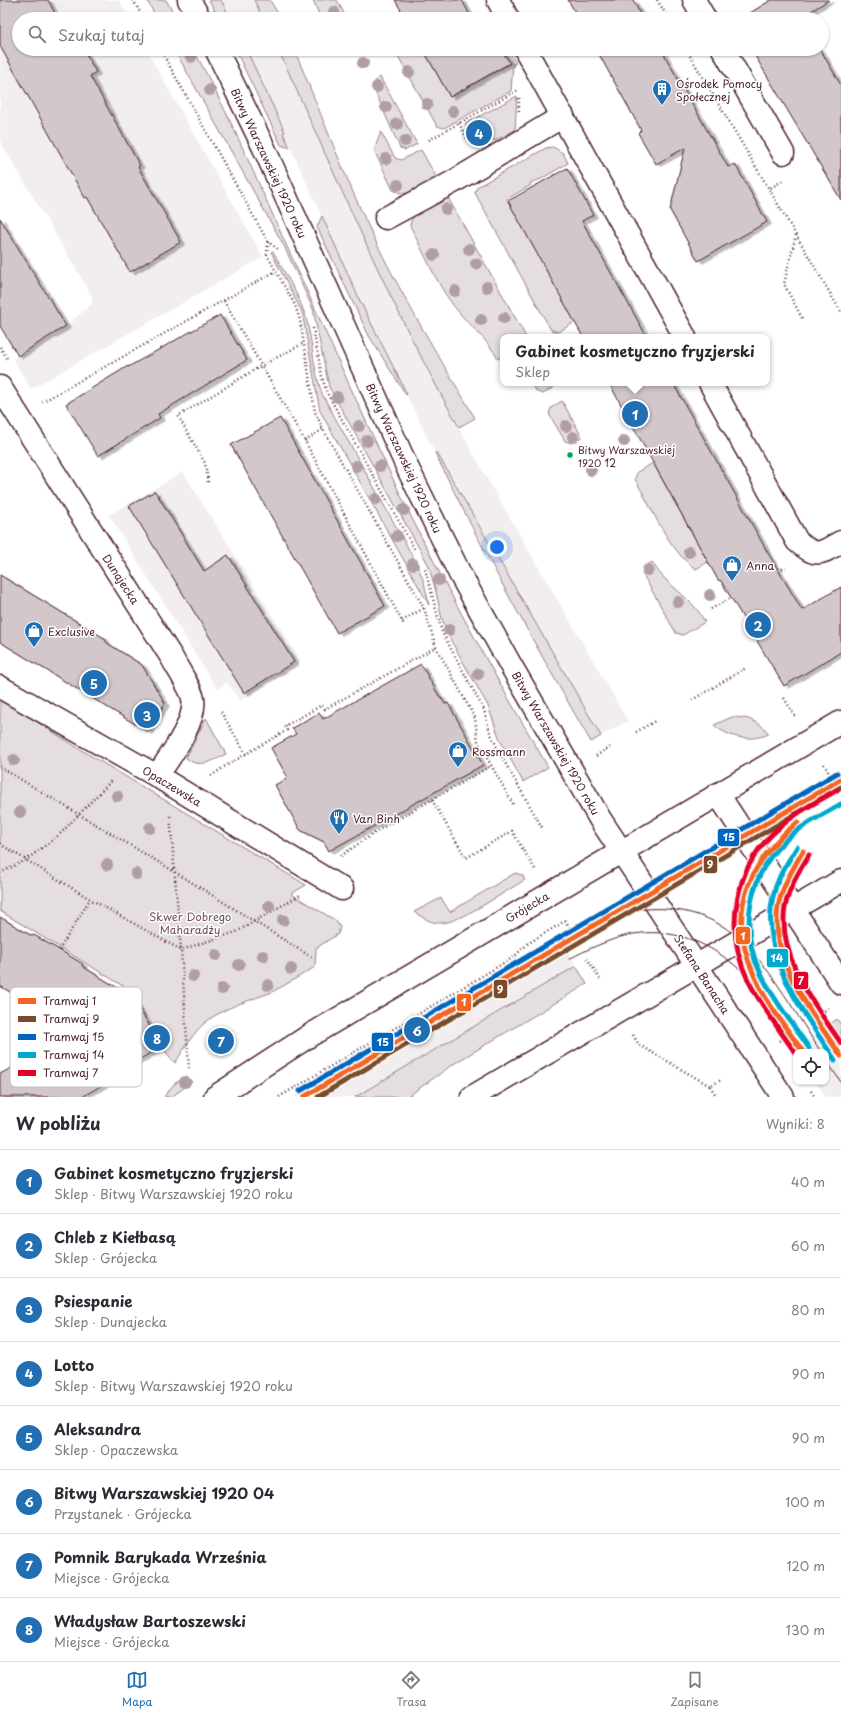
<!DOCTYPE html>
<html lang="pl">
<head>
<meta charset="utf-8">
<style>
	:root { --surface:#fff; --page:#f7f7f7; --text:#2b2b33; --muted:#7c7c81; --line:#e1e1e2; --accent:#1f6fb2 }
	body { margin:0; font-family:"Playpen Sans",sans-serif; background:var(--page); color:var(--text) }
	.controls { position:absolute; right:12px; bottom:12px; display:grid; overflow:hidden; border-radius:8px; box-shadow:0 1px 3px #0004 }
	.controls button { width:36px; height:36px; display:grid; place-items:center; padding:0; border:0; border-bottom:1px solid var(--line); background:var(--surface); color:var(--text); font:20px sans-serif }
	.you { position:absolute; left:497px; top:547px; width:14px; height:14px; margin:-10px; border:3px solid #fff; border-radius:50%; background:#1a73e8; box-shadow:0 0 0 6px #1a73e833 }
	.badge { display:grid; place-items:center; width:26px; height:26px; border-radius:50%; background:var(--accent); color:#fff; font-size:13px; font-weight:700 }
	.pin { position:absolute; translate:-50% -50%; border:2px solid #fff; box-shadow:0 1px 4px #0006 }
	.popup { position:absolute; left:500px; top:334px; width:270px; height:52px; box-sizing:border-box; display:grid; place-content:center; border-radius:8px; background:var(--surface); filter:drop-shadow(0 1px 3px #0005); font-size:13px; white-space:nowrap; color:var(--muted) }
	.popup b { font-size:15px; color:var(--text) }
	.popup::after { content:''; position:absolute; left:50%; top:100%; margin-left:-8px; border:8px solid transparent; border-top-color:var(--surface) }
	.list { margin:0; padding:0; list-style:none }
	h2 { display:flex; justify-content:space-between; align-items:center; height:52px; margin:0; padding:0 16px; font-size:17px }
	h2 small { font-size:13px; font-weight:400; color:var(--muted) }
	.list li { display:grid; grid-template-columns:26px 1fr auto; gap:12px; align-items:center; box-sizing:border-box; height:64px; padding:0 16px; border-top:1px solid var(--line) }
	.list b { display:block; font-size:15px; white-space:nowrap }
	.list p { margin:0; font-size:13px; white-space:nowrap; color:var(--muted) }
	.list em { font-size:13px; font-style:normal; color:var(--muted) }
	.icon { flex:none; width:22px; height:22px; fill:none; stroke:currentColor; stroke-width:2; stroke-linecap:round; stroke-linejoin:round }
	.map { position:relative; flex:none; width:841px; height:1097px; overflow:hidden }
	.search { position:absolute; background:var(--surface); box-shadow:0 1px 3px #0004; left:12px; right:12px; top:12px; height:44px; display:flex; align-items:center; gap:10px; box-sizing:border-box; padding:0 14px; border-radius:22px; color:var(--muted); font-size:15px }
	.sheet { height:564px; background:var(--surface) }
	nav { display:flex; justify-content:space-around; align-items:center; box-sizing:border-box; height:56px; border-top:1px solid var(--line); background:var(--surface); font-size:11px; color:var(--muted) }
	nav a { display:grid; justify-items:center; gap:2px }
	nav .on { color:var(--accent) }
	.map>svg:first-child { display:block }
	.built { fill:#f2eeef }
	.green { fill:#e5dee0; stroke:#987e86 }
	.building { fill:#d2c7cb; stroke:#4a1f2b; filter:url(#shadow) }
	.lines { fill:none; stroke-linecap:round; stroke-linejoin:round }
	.minor-casing { stroke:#4a1f2b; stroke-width:25 }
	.major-casing { stroke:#4a1f2b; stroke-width:25 }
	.path { stroke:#4a1f2b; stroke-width:2.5; stroke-dasharray:1 3; stroke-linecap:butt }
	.minor { stroke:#fff; stroke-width:22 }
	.major { stroke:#fff; stroke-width:22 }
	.tram { stroke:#4a1f2b; stroke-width:1 }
	.tram-1-casing { stroke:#fff; stroke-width:8 }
	.tram-2-casing { stroke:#fff; stroke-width:8 }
	.tram-3-casing { stroke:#fff; stroke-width:8 }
	.tram-4-casing { stroke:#fff; stroke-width:8 }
	.tram-5-casing { stroke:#fff; stroke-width:8 }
	.tram-1 { stroke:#f26522; stroke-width:5 }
	.tram-2 { stroke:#7a4b2a; stroke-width:5 }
	.tram-3 { stroke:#0065bd; stroke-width:5 }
	.tram-4 { stroke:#00a9ce; stroke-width:5 }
	.tram-5 { stroke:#e4002b; stroke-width:5 }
	.tree { fill:#b19ea3 }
	.bus-dot { fill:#00a651; stroke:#fff; stroke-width:1.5 }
	.labels { text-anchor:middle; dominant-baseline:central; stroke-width:3; stroke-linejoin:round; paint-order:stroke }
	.bus-label { font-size:10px; fill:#4a1f2b; stroke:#fff; text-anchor:start }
	.poi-label { font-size:11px; fill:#4a1f2b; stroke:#fff; text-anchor:start }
	.street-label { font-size:11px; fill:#4a1f2b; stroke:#fff }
	.park-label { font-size:11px; fill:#714f58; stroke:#fff }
	.key { fill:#fff; stroke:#c9bcbf; stroke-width:1 }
	.key-label { font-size:11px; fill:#4a1f2b }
	.line-badge { stroke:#fff; stroke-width:1.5 }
	.badge-label { font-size:11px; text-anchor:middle; font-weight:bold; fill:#fff }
</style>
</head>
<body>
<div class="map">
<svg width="841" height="1097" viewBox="0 0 841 1097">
	<defs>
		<filter id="shadow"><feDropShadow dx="4.5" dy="2.5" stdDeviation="0" flood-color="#0004"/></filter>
	</defs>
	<rect width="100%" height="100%" fill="#fff"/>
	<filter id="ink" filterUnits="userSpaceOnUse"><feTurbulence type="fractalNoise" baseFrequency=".025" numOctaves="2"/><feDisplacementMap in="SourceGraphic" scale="8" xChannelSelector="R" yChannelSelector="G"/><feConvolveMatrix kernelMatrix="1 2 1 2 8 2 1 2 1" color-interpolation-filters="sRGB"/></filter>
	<g filter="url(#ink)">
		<path class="built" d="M0,0H119L130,19H19V49H146L263,257L31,389L13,359L66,326L92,304L93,298L0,141Z
			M221,0H254L263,19H231Z
			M246,49H278L380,274L428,372L485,475L628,721L601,736L437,453H435L360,301Z
			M183,472L301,661L240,701L227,682L217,689L109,515Z
			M559,938L576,966L355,1097H292Z
			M829,1025L841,1043V1097H826L816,1082H826V1052H796L793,1048Z"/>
		<path class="green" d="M147,0H166L177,19H157Z
			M209,0H221L231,19H219Z
			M254,0H270L281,19H263Z
			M313,0H337L347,19H321Z
			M174,49H193C224,104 249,162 275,220C311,299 346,379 383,458C432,564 489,666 548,767L523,782L500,740L488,706L449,637L442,619L435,588L428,564L329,387L313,309L284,246Z
			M235,49H246L285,132L283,133L290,148L281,145Z
			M278,49H294C321,113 345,179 376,242C405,302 441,360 475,418L459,427C390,306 336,176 278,49Z
			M401,49H423L450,97L510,64L501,49H508L516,63L513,64L511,91L444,128L437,126L398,56Z
			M380,77L417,144L406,150L400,148L373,87L376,80Z
			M517,96L515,130L494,141L484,122L468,130L465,124Z
			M381,132L395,158L401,160L421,150L438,180C424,187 409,199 393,190L374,150Z
			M553,147L563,153L568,163L541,179L530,183L531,185L507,199L575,322L558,332L551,330L475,193L477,187L546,148Z
			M446,194L526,337H503V356L498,359C487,338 467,324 453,305C435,281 424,252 410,226C412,209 432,202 446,194Z
			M322,216L360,301L407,394L406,395L369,336L317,227Z
			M273,251C284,273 299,294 306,318C313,344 313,371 323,396L417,564L424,582L429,605L320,411L302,312L271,252Z
			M531,383H552L554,387L543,394L537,392Z
			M562,401L582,437L571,443L565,441L549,414L551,408Z
			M435,453H437L601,736L591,742C536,647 483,552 435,453Z
			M653,463L708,562L696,569C670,553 650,505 635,479L637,472Z
			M652,562C665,586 693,597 705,622L683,635L676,633L642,573L644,567Z
			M0,698L78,748L306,885L291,894L335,920L340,927L338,934L316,948L315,967C301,975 286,985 272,992C249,1001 227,1006 207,1021C193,1032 185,1048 175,1063L164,1050L128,989L0,911Z
			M732,717C747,717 760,721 769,734C750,742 729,738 714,725Z
			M206,718L226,754C214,761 198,769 186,758Z
			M515,873L522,875L525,880C507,890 458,924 440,923C430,923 422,917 414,912L441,898L450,912Z
			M576,966L587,984L455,1063L407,1097H355Z
			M837,1019L841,1025V1043L829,1025Z
			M187,1076L192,1082L171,1097H164L174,1084Z"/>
		<path class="building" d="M0,0H48L58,19H19V49H83L96,72L90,76L140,166L138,167L181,242L130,272L87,197L85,198L0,46Z
			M395,0H462L472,19H406Z
			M568,0H633L643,19H579Z
			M771,0H829L798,19H742V18Z
			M423,49H501L510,63L450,97Z
			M596,49H661L728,167L735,164L767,222L698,261L670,210L685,148L656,164L638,133L641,130Z
			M751,49H820L841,85V200Z
			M567,168L593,215L582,221L647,337H583L508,201Z
			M0,218L66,326L18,356L0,326Z
			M220,315L247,360L158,414L160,418L98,456L66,404L128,366V367Z
			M609,383H673L768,553L802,610L841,587V652L784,686L721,581L718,580Z
			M280,418L385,606L337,633L231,445Z
			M155,491L204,571L228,555L294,662L244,693L129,506Z
			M0,575L104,638L107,643L142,665L165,703L148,732L0,642Z
			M421,664L439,696H440L445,704L448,703L483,765L329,851L324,842L300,830L275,785L288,778L271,748L296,734L292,728L319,713L323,719Z
			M0,917L32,936L34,935L83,964L82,966L132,997L162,1046L127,1067L129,1069L82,1097H0V1074L17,1065L18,1067L77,1032L0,986Z"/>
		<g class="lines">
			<g class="minor-casing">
				<path id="minor" d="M498,0L508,19
					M694,0L705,19
					M525,49L685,337
					M723,49L783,153
					M386,218L453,182L563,116
					M710,383L797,541C817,558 819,554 841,542
					M0,387L172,658C177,668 192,690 193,699C197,721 169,758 157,776
					M0,687L157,776L342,889"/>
			</g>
			<g class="major-casing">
				<path id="major" d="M189,0L200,19
					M216,49L264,148L408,469L461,576L510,664L600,819L783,1097
					M718,794L841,983
					M215,1097L309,1036L841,722
					M472,1097L841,881"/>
			</g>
			<path class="path" d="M133,0L144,19
				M657,0L669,19
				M160,49L268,242L278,249
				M686,49L769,189
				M519,111V96
				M459,123L468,141
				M429,140L518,90
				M782,181L769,189L841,312
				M796,235L784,284L803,320
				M268,242L267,255L295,305L300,320L315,412L323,429L424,608L436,647L475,718L478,742L513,804
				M224,301L305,441L404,625
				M313,328L322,377L327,393L415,550
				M0,347L8,360
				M42,402L276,271
				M305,441L323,429
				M208,482L205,463L178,416L261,366L304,343
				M425,569L442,632L484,710L490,732L500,754L543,829
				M778,570L786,568
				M711,609L731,598
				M402,621L424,608
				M784,698L795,716
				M692,700L746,668
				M221,712L246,754
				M636,732L655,721
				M596,756L610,747
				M824,764L830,775
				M0,767L175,872L313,958
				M211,776L224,767L287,730L285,726L322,705L325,709L436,647
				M432,800L466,858L512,831L536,871
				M170,816L181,950L189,1068
				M0,844L90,899L181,950L236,932L300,895
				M341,856L377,831L491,766
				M0,873L26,860L59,835L111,781
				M565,920L571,930
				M59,950L90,899
				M587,958L600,979
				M821,1013L831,1007
				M633,1035L639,1045L710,1086L721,1080
				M779,1041L785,1037
				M710,1086L717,1097
				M811,1091L815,1097
				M279,1097L514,957L527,944L565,921"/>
			<use href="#minor" class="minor"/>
			<use href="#major" class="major"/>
			<path class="tram" d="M584,931C595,925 606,919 617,915C658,901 710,910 742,941C772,970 798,1017 821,1052
				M569,959C588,949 608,940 628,935C692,922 745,964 778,1014
				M826,1060L841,1082"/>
			<g class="tram-1-casing">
				<path id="tram-1" d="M798,822C748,862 726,913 754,975C766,1003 786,1027 803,1052
					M803,851C793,869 782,886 778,907C770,962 812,1013 841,1056
					M304,1097L841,779"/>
			</g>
			<g class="tram-2-casing">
				<path id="tram-2" d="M318,1097L841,787"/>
			</g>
			<g class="tram-3-casing">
				<path id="tram-3" d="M300,1091L837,773"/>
			</g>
			<g class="tram-4-casing">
				<path id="tram-4" d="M797,847C791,857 785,866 780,876C749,943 800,1007 835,1060
					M809,1048C793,1024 774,1001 761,974C738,928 749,873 787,839C803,824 823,815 841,804"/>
			</g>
			<g class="tram-5-casing">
				<path id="tram-5" d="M809,855C799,871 789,888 785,907C777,957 815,1005 841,1043
					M796,1054C780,1030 761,1006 748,980C723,928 735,865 779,828C796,812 817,802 837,790"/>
			</g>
			<use href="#tram-1" class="tram-1"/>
			<use href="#tram-2" class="tram-2"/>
			<use href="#tram-3" class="tram-3"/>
			<use href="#tram-4" class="tram-4"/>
			<use href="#tram-5" class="tram-5"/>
		</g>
		<g class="tree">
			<circle cx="334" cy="12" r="6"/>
			<circle cx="191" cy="57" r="6"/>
			<circle cx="363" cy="63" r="6"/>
			<circle cx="409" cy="72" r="6"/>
			<circle cx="377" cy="87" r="6"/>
			<circle cx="210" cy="90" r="6"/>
			<circle cx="427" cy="104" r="6"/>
			<circle cx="386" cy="107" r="6"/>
			<circle cx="453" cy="111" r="6"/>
			<circle cx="397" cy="124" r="6"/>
			<circle cx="405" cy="141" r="6"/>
			<circle cx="386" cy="159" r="6"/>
			<circle cx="398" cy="185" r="6"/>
			<circle cx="446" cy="209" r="6"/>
			<circle cx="469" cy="249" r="6"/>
			<circle cx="434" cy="255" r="6"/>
			<circle cx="476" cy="264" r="6"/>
			<circle cx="487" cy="287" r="6"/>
			<circle cx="455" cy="291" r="6"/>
			<circle cx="504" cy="318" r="6"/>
			<circle cx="481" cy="320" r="6"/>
			<circle cx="337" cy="397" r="6"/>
			<circle cx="359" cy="426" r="6"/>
			<circle cx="566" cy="426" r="6"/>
			<circle cx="573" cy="437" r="6"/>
			<circle cx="367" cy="441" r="6"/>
			<circle cx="624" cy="441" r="6"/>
			<circle cx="356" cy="466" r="6"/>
			<circle cx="380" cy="466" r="6"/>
			<circle cx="591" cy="470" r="6"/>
			<circle cx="376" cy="499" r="6"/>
			<circle cx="404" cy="510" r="6"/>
			<circle cx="397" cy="536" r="6"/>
			<circle cx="689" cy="552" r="6"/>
			<circle cx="413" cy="564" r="6"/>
			<circle cx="648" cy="570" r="6"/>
			<circle cx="439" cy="580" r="6"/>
			<circle cx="710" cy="595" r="6"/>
			<circle cx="678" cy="602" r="6"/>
			<circle cx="449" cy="630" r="6"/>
			<circle cx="478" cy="674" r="6"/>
			<circle cx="14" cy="760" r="6"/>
			<circle cx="117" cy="796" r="6"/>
			<circle cx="20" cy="812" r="6"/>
			<circle cx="150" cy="828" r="6"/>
			<circle cx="107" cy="865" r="6"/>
			<circle cx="136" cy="874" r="6"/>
			<circle cx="269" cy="906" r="6"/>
			<circle cx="283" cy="920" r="6"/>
			<circle cx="216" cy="955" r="6"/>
			<circle cx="263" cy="956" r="6"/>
			<circle cx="239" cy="965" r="6"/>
			<circle cx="291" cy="969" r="6"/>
			<circle cx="193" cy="976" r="6"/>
			<circle cx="268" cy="985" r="6"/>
			<circle cx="222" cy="989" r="6"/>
			<circle cx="185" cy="1082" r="6"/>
		</g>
	</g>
	<defs>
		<g id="building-pin" transform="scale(1)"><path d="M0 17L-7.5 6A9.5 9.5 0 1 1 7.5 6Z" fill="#1f6fb2" stroke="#fff"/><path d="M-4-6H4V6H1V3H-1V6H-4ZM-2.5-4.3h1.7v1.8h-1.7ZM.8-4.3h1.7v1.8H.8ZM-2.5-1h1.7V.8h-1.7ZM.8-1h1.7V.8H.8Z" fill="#fff"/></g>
		<g id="shop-pin" transform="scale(1)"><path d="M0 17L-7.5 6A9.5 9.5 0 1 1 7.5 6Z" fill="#1f6fb2" stroke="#fff"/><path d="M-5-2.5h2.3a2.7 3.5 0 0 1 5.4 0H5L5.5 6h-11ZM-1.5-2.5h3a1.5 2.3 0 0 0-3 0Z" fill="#fff"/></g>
		<g id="restaurant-pin" transform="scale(1)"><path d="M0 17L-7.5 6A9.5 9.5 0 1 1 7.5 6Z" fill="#1f6fb2" stroke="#fff"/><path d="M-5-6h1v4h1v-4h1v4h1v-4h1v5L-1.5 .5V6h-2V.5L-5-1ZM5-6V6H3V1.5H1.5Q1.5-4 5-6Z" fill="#fff"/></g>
	</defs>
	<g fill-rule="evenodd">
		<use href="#building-pin" x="662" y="89"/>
		<use href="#shop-pin" x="732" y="565"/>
		<use href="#shop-pin" x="34" y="631"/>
		<use href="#shop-pin" x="458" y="751"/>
		<use href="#restaurant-pin" x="339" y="818"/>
	</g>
	<circle class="bus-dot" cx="570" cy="455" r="3.5"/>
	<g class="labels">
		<g class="bus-label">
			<text x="578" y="449">Bitwy Warszawskiej<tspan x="578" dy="13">1920 12</tspan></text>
		</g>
		<g class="poi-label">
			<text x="676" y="83">Ośrodek Pomocy<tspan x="676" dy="13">Społecznej</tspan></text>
			<text x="746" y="565">Anna</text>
			<text x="48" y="631">Exclusive</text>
			<text x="472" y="751">Rossmann</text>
			<text x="353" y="818">Van Binh</text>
		</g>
		<g class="street-label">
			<text transform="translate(269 163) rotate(65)">Bitwy Warszawskiej 1920 roku</text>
			<text transform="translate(404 458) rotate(65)">Bitwy Warszawskiej 1920 roku</text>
			<text transform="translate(121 579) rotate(57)">Dunajecka</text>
			<text transform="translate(556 743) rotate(60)">Bitwy Warszawskiej 1920 roku</text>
			<text transform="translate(172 786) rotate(31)">Opaczewska</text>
			<text transform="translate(527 907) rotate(-31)">Grójecka</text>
			<text transform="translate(702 974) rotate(57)">Stefana Banacha</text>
		</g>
		<g class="park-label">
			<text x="190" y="916">Skwer Dobrego<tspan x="190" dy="13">Maharadży</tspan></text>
		</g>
	</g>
	<rect x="10" y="987" width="132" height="100" rx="6" class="key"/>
	<rect x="18" y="998" width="18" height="6" fill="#f26522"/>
	<rect x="18" y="1016" width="18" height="6" fill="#7a4b2a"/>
	<rect x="18" y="1034" width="18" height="6" fill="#0065bd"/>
	<rect x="18" y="1052" width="18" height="6" fill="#00a9ce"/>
	<rect x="18" y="1070" width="18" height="6" fill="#e4002b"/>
	<g class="key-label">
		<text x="43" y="1005">Tramwaj 1</text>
		<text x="43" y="1023">Tramwaj 9</text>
		<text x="43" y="1041">Tramwaj 15</text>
		<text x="43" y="1059">Tramwaj 14</text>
		<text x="43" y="1077">Tramwaj 7</text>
	</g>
	<g class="line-badge">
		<rect x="717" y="828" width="23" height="19" rx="4" fill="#0065bd"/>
		<rect x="703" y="855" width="15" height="19" rx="4" fill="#7a4b2a"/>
		<rect x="735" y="926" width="16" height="19" rx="4" fill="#f26522"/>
		<rect x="766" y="948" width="23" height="20" rx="4" fill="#00a9ce"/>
		<rect x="793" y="971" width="16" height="19" rx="4" fill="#e4002b"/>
		<rect x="493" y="979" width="15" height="20" rx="4" fill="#7a4b2a"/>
		<rect x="456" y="993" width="16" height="19" rx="4" fill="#f26522"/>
		<rect x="371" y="1032" width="23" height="20" rx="4" fill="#0065bd"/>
	</g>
	<g class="badge-label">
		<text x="729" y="841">15</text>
		<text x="710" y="868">9</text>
		<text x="743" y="940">1</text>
		<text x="777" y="962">14</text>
		<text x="801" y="985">7</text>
		<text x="500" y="993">9</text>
		<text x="464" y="1006">1</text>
		<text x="383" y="1046">15</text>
	</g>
</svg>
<div class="controls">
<button><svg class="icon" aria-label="locate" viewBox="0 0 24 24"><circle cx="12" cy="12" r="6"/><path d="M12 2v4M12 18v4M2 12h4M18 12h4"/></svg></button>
</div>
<div class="you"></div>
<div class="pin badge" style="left:635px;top:414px">1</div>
<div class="popup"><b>Gabinet kosmetyczno fryzjerski</b>Sklep</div>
<div class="pin badge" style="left:758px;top:625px">2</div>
<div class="pin badge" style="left:147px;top:715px">3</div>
<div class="pin badge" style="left:479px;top:133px">4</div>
<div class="pin badge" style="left:94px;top:683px">5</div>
<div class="pin badge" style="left:417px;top:1030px">6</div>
<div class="pin badge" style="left:221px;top:1041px">7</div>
<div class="pin badge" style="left:157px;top:1038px">8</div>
<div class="search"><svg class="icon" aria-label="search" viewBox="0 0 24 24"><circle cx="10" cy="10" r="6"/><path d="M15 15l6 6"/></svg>Szukaj tutaj</div>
</div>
<section class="sheet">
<h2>W pobliżu<small>Wyniki: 8</small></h2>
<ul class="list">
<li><span class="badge">1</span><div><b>Gabinet kosmetyczno fryzjerski</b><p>Sklep · Bitwy Warszawskiej 1920 roku</p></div><em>40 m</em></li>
<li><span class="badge">2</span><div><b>Chleb z Kiełbasą</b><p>Sklep · Grójecka</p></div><em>60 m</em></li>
<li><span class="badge">3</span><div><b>Psiespanie</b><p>Sklep · Dunajecka</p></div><em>80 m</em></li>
<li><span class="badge">4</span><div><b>Lotto</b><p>Sklep · Bitwy Warszawskiej 1920 roku</p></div><em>90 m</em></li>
<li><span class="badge">5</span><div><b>Aleksandra</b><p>Sklep · Opaczewska</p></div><em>90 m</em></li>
<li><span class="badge">6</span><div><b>Bitwy Warszawskiej 1920 04</b><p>Przystanek · Grójecka</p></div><em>100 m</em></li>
<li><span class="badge">7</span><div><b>Pomnik Barykada Września</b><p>Miejsce · Grójecka</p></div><em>120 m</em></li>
<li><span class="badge">8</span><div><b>Władysław Bartoszewski</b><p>Miejsce · Grójecka</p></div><em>130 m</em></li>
</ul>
</section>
<nav>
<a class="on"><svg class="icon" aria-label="map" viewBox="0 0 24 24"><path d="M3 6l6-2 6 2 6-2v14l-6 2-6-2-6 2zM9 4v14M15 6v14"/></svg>Mapa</a>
<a><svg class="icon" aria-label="directions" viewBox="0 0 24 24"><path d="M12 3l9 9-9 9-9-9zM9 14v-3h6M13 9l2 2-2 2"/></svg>Trasa</a>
<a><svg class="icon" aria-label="saved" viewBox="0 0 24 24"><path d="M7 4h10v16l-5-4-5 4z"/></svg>Zapisane</a>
</nav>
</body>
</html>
